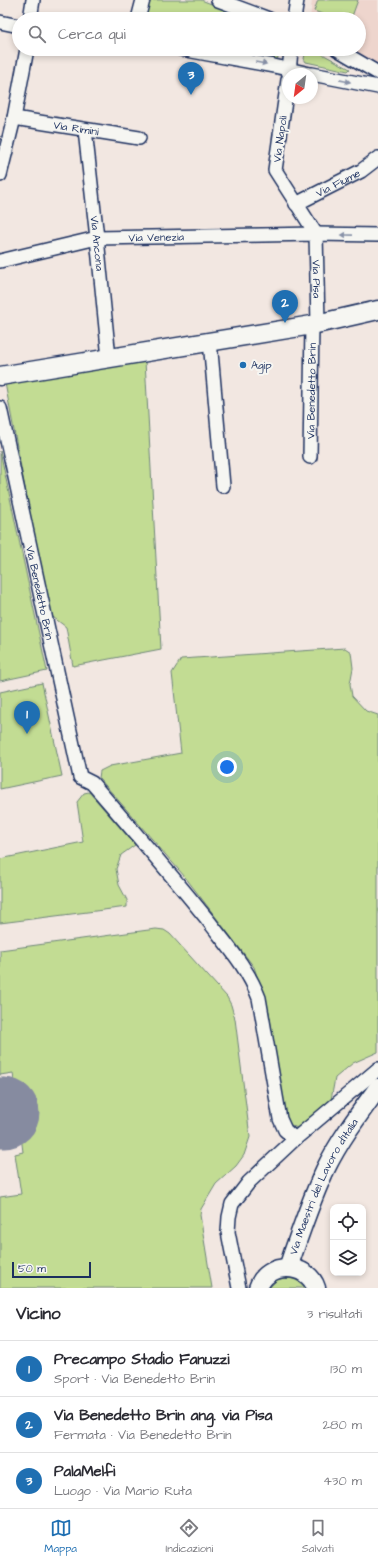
<!DOCTYPE html>
<html lang="it">
<head>
<meta charset="utf-8">
<style>
	:root { --surface:#fff; --page:#f7f7f7; --text:#2b2b33; --muted:#7c7c81; --line:#e1e1e2; --accent:#1f6fb2 }
	body { margin:0; font-family:"Architects Daughter",sans-serif; background:var(--page); color:var(--text) }
	.controls { position:absolute; right:12px; bottom:12px; display:grid; overflow:hidden; border-radius:8px; box-shadow:0 2px 6px #0003 }
	.controls button { width:36px; height:36px; display:grid; place-items:center; padding:0; border:0; border-bottom:1px solid var(--line); background:var(--surface); color:var(--text); font:20px sans-serif }
	.compass { position:absolute; left:282px; top:68px; width:36px; height:36px; border-radius:50%; background:var(--surface); box-shadow:0 2px 6px #0003; rotate:209deg }
	.scale { position:absolute; left:12px; bottom:10px; width:79px; box-sizing:border-box; padding-left:4px; border:2px solid #1b2f5e; border-top:0; font-size:11px; line-height:14px; white-space:nowrap; color:#1b2f5e; -webkit-text-stroke:3px #f6f6f2; paint-order:stroke }
	.you { position:absolute; left:227px; top:767px; width:14px; height:14px; margin:-10px; border:3px solid #fff; border-radius:50%; background:#1a73e8; box-shadow:0 0 0 6px #1a73e833 }
	.badge { display:grid; place-items:center; width:26px; height:26px; border-radius:50%; background:var(--accent); color:#fff; font-size:13px; font-weight:700 }
	.pin { position:absolute; translate:-50% -33px; filter:drop-shadow(0 1px 2px #0008) }
	.pin::after { content:''; position:absolute; top:21px; width:14px; height:12px; background:inherit; clip-path:polygon(0 0,100% 0,50% 100%) }
	.list { margin:0; padding:0; list-style:none }
	h2 { display:flex; justify-content:space-between; align-items:center; height:52px; margin:0; padding:0 16px; font-size:17px }
	h2 small { font-size:13px; font-weight:400; color:var(--muted) }
	.list li { display:grid; grid-template-columns:26px 1fr auto; gap:12px; align-items:center; box-sizing:border-box; height:56px; padding:0 16px; border-top:1px solid var(--line) }
	.list b { display:block; font-size:15px; white-space:nowrap }
	.list p { margin:0; font-size:13px; white-space:nowrap; color:var(--muted) }
	.list em { font-size:13px; font-style:normal; color:var(--muted) }
	.icon { flex:none; width:22px; height:22px; fill:none; stroke:currentColor; stroke-width:2; stroke-linecap:round; stroke-linejoin:round }
	.map { position:relative; flex:none; width:378px; height:1288px; overflow:hidden }
	.search { position:absolute; background:var(--surface); box-shadow:0 2px 6px #0003; left:12px; right:12px; top:12px; height:44px; display:flex; align-items:center; gap:10px; box-sizing:border-box; padding:0 14px; border-radius:22px; color:var(--muted); font-size:15px }
	.sheet { height:220px; background:var(--surface) }
	nav { display:flex; justify-content:space-around; align-items:center; box-sizing:border-box; height:56px; border-top:1px solid var(--line); background:var(--surface); font-size:11px; color:var(--muted) }
	nav a { display:grid; justify-items:center; gap:2px }
	nav .on { color:var(--accent) }
	.map>svg:first-child { display:block }
	.built { fill:#eed5cd }
	.green { fill:#c2dc93; stroke:#6e8678 }
	.lines { fill:none; stroke-linecap:round; stroke-linejoin:round }
	.runway { stroke:#868ba0; stroke-width:71 }
	.street-casing { stroke:#1b2f5e; stroke-width:16 }
	.secondary-casing { stroke:#1b2f5e; stroke-width:21 }
	.street { stroke:#f6f6f2; stroke-width:13 }
	.secondary { stroke:#f6f6f2; stroke-width:18 }
	.oneway { fill:#8892a8 }
	.poi-dot { fill:#1f6fb2; stroke:#f6f6f2; stroke-width:1.5 }
	.labels { text-anchor:middle; dominant-baseline:central; stroke-width:4; stroke-linejoin:round; paint-order:stroke }
	.street-label { font-size:11px; fill:#1b2f5e; stroke:#f6f6f2 }
	.poi-label { font-size:11px; fill:#1b2f5e; stroke:#f6f6f2; text-anchor:start }
</style>
</head>
<body>
<div class="map">
<svg width="378" height="1288" viewBox="0 0 378 1288">
	<rect width="100%" height="100%" fill="#f2e7e1"/>
	<filter id="ink" filterUnits="userSpaceOnUse"><feTurbulence type="fractalNoise" baseFrequency=".025" numOctaves="2"/><feDisplacementMap in="SourceGraphic" scale="8" xChannelSelector="R" yChannelSelector="G"/><feConvolveMatrix kernelMatrix="1 2 1 2 8 2 1 2 1" color-interpolation-filters="sRGB"/></filter>
	<g filter="url(#ink)">
		<path class="built" d="M312,0H378V65L352,49H359V19H310Z"/>
		<path class="green" d="M148,0H201L251,19H144Z
			M318,0H358L351,19H336L314,11Z
			M256,49H280L277,61L264,50Z
			M306,49H313L350,69L348,71L306,62L304,59Z
			M145,361L161,649L73,666L66,627L49,614L5,383Z
			M0,451L47,671L0,681Z
			M345,648L351,652L353,668L350,684L352,696L366,711L378,715V1052L353,1063L335,1078L331,1100L321,1110L297,1128L289,1124L284,1117L269,1012L254,967L185,877L99,778L100,771L110,766L181,753L172,673L181,659Z
			M42,683L62,776L0,789V692Z
			M89,792L135,845L121,855L116,869L119,885L127,900V907L0,923V859L83,842L77,802L84,793Z
			M156,929L164,930L170,934L227,997L231,1005L235,1019L250,1137L244,1155L236,1166L216,1184L201,1209L200,1215L212,1288H0V1197L21,1194L15,1154L23,1152L13,1073L0,1075V950Z
			M284,1278C293,1278 299,1280 305,1288H269L277,1280Z"/>
		<g class="lines">
			<path class="runway" d="M0,1113H4"/>
			<g class="street-casing">
				<g id="street">
					<path d="M218,0L269,19"/>
					<path d="M30,19L33,0"/>
					<path d="M138,19L143,0"/>
					<path d="M294,19L297,0"/>
					<path d="M0,22L19,26"/>
					<path d="M181,49L274,66L310,74"/>
					<path d="M337,49L378,73"/>
					<path d="M289,74L291,49"/>
					<path d="M312,74L378,87"/>
					<path d="M288,80L275,170L316,234"/>
					<path id="s1" d="M14,118L139,138"/>
					<path id="s2" d="M85,130L97,238L109,358"/>
					<path d="M0,175L14,118L27,49"/>
					<path id="s3" d="M296,204L361,171L378,158"/>
					<path id="s4" d="M316,234L318,324"/>
					<path id="s5" d="M0,261L97,238L316,234L378,235"/>
					<path d="M210,341L223,486"/>
					<path id="s6" d="M0,408L80,777L92,783C131,828 170,873 207,919C226,944 248,968 259,998L280,1119L285,1130L295,1139"/>
					<path id="s7" d="M310,457L312,325"/>
					<path d="M239,1288L228,1232L229,1217L232,1204L249,1182L295,1139L378,1069"/>
				</g>
			</g>
			<g class="secondary-casing">
				<g id="secondary">
					<path d="M0,376L312,325L378,310"/>
					<path id="s8" d="M288,1268C299,1235 310,1202 325,1170C339,1141 359,1114 378,1088"/>
					<path d="M258,1288C267,1261 308,1262 316,1288"/>
				</g>
			</g>
			<use href="#street" class="street"/>
			<use href="#secondary" class="secondary"/>
		</g>
		<defs><path id="oneway-solid" d="M-6-.8H1V-3.2L6.5 0L1 3.2V.8H-6Z"/></defs>
		<g class="oneway">
			<use href="#oneway-solid" transform="translate(261 63) rotate(10)"/>
			<use href="#oneway-solid" transform="translate(345 81) rotate(11)"/>
			<use href="#oneway-solid" transform="translate(347 235) rotate(-179)"/>
		</g>
	</g>
	<circle class="poi-dot" cx="243" cy="365" r="4"/>
	<g class="labels">
		<g class="street-label">
			<text stroke="none"><textPath href="#s1" startOffset="63">Via Rimini</textPath></text>
			<text transform="translate(280 139) rotate(-82)">Via Napoli</text>
			<text stroke="none"><textPath href="#s3" startOffset="47">Via Fiume</textPath></text>
			<text stroke="none"><textPath href="#s5" startOffset="159">Via Venezia</textPath></text>
			<text stroke="none"><textPath href="#s2" startOffset="114">Via Ancona</textPath></text>
			<text stroke="none"><textPath href="#s4" startOffset="45">Via Pisa</textPath></text>
			<text stroke="none"><textPath href="#s7" startOffset="66">Via Benedetto Brin</textPath></text>
			<text stroke="none"><textPath href="#s6" startOffset="189">Via Benedetto Brin</textPath></text>
			<text stroke="none"><textPath href="#s8" startOffset="89">Via Maestri del Lavoro d'Italia</textPath></text>
		</g>
		<g class="poi-label">
			<text x="251" y="365">Agip</text>
		</g>
	</g>
</svg>
<div class="controls">
<button><svg class="icon" aria-label="locate" viewBox="0 0 24 24"><circle cx="12" cy="12" r="6"/><path d="M12 2v4M12 18v4M2 12h4M18 12h4"/></svg></button>
<button><svg class="icon" aria-label="layers" viewBox="0 0 24 24"><path d="M12 4l9 5-9 5-9-5zM3 14l9 5 9-5"/></svg></button>
</div>
<svg class="compass" viewBox="-18 -18 36 36"><path d="M0-13l5 13h-10z" fill="#e53935"/><path d="M0 13l5-13h-10z" fill="#7c7c81"/></svg>
<div class="scale">50 m</div>
<div class="you"></div>
<div class="pin badge" style="left:27px;top:734px">1</div>
<div class="pin badge" style="left:285px;top:323px">2</div>
<div class="pin badge" style="left:191px;top:95px">3</div>
<div class="search"><svg class="icon" aria-label="search" viewBox="0 0 24 24"><circle cx="10" cy="10" r="6"/><path d="M15 15l6 6"/></svg>Cerca qui</div>
</div>
<section class="sheet">
<h2>Vicino<small>3 risultati</small></h2>
<ul class="list">
<li><span class="badge">1</span><div><b>Precampo Stadio Fanuzzi</b><p>Sport · Via Benedetto Brin</p></div><em>130 m</em></li>
<li><span class="badge">2</span><div><b>Via Benedetto Brin ang. via Pisa</b><p>Fermata · Via Benedetto Brin</p></div><em>280 m</em></li>
<li><span class="badge">3</span><div><b>PalaMelfi</b><p>Luogo · Via Mario Ruta</p></div><em>430 m</em></li>
</ul>
</section>
<nav>
<a class="on"><svg class="icon" aria-label="map" viewBox="0 0 24 24"><path d="M3 6l6-2 6 2 6-2v14l-6 2-6-2-6 2zM9 4v14M15 6v14"/></svg>Mappa</a>
<a><svg class="icon" aria-label="directions" viewBox="0 0 24 24"><path d="M12 3l9 9-9 9-9-9zM9 14v-3h6M13 9l2 2-2 2"/></svg>Indicazioni</a>
<a><svg class="icon" aria-label="saved" viewBox="0 0 24 24"><path d="M7 4h10v16l-5-4-5 4z"/></svg>Salvati</a>
</nav>
</body>
</html>
